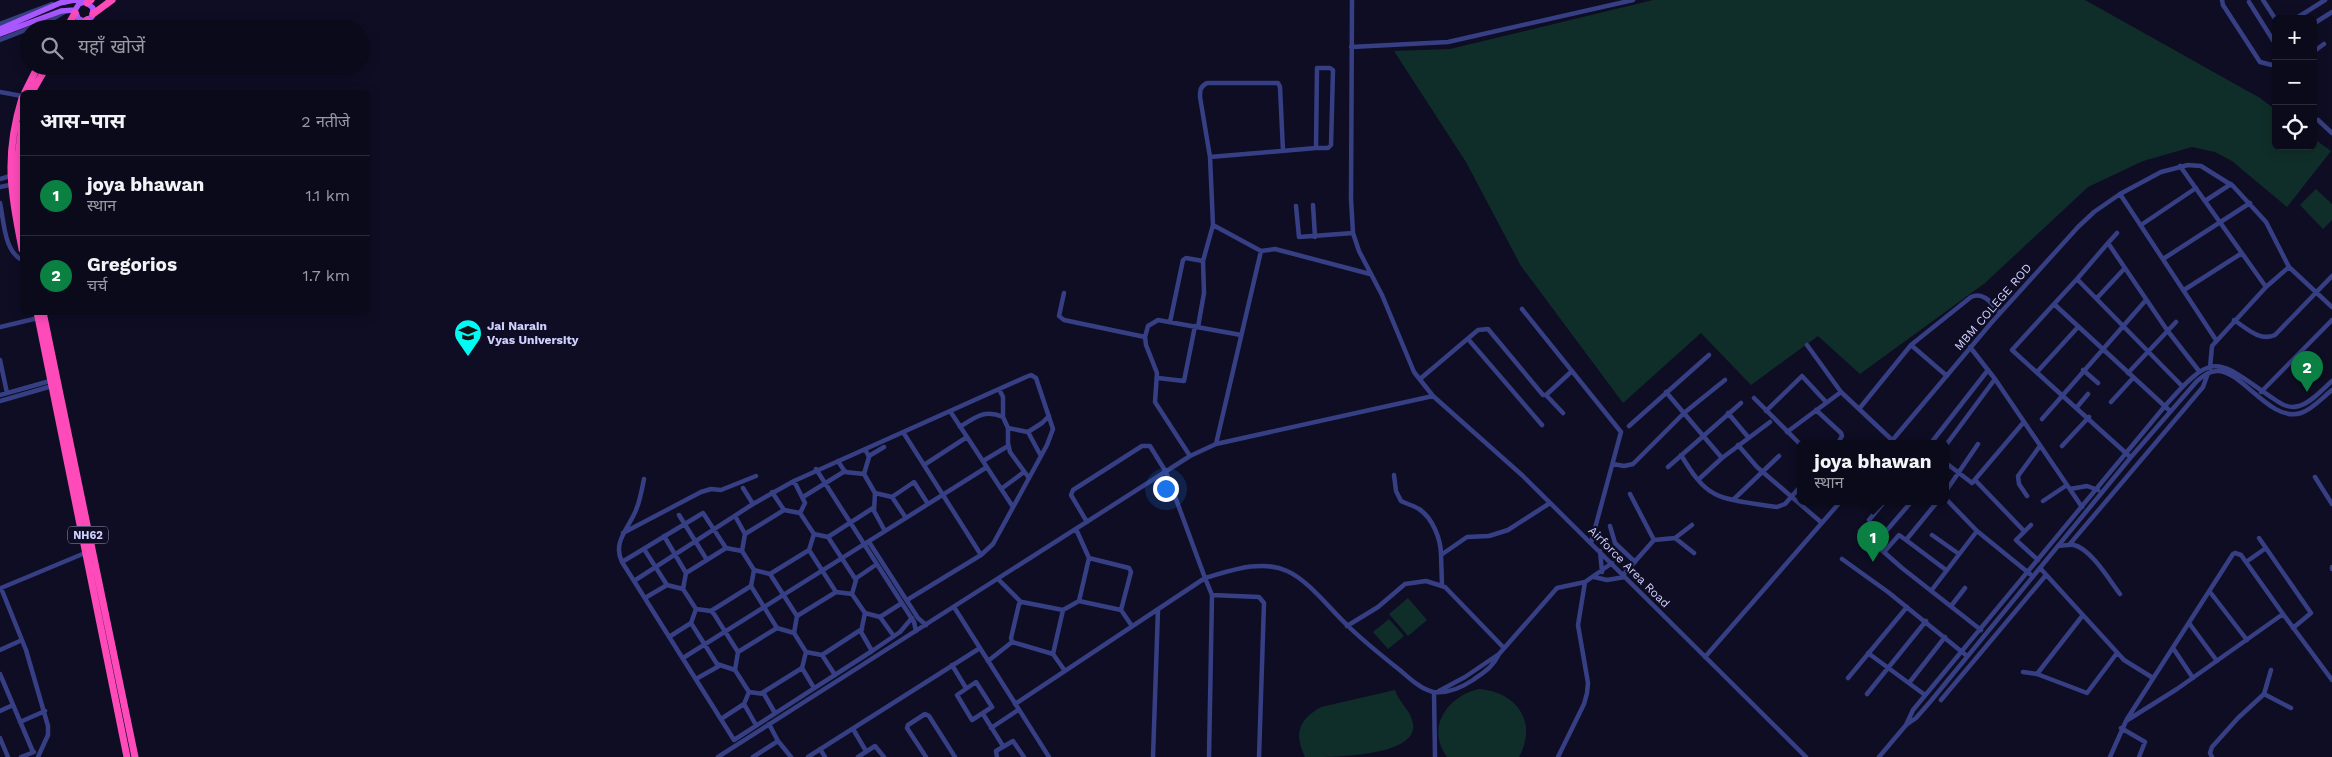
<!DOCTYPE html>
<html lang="hi">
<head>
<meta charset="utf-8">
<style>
	:root { --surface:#0a0a1b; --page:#131324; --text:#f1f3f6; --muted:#999aa3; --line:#2a2b3a; --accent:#0b8043 }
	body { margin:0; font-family:"Work Sans","Noto Sans Devanagari",sans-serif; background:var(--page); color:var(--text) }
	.controls { position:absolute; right:15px; top:15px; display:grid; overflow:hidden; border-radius:8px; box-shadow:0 2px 12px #0003 }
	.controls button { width:45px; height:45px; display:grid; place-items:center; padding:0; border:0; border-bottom:1px solid var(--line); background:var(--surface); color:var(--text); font:25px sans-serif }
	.you { position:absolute; left:1165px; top:488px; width:18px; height:18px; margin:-12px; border:4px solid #fff; border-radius:50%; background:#1a73e8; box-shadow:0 0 0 8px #1a73e833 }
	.badge { display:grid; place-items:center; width:32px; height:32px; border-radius:50%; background:var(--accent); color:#fff; font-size:16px; font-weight:700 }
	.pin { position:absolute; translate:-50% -41px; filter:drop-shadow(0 1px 2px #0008) }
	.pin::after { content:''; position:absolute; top:26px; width:18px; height:15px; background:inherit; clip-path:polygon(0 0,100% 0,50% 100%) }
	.popup { position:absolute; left:1797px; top:440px; width:152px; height:65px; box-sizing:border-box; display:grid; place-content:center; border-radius:8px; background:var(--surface); filter:drop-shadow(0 1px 4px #0005); font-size:16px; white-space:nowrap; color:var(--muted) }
	.popup b { font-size:19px; color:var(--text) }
	.popup::after { content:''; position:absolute; left:50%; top:100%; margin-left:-10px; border:10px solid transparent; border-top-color:var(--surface) }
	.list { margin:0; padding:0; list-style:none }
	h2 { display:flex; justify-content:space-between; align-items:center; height:65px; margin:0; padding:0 20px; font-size:21px }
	h2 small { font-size:16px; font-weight:400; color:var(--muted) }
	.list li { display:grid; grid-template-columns:32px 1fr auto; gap:15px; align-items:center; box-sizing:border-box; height:80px; padding:0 20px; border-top:1px solid var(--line) }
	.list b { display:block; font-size:19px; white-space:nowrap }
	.list p { margin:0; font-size:16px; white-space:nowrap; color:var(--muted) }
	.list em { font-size:16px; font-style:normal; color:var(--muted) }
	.icon { flex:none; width:28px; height:28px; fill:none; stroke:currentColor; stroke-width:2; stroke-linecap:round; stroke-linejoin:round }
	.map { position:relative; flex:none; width:2332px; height:757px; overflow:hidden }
	.search { position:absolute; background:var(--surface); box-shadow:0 2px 12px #0003; left:20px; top:20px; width:350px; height:55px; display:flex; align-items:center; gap:12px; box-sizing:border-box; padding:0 18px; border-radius:28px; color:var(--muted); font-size:19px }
	.panel { position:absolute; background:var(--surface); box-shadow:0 2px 12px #0003; left:20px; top:90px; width:350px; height:225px; border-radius:8px }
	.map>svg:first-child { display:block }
	.green { fill:#102e29 }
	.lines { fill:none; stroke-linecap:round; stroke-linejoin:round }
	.minor { stroke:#373f84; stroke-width:4.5 }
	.major { stroke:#aa57ff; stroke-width:5.5 }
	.highway { stroke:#ff4bba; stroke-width:7 }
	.labels { text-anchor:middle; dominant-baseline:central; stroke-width:4.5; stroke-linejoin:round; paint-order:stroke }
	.shield { fill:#0e0d24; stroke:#9696bd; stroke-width:1 }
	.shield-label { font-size:11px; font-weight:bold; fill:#d0d1ff }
	.street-label { font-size:12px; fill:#d0d1ff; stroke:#0e0d24 }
	.poi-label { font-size:12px; font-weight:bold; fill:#d0d1ff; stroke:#0e0d24; text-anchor:start }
</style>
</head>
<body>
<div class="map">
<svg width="2332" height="757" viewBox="0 0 2332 757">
	<rect width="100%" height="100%" fill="#0e0d24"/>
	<path class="green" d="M1653,0H2085L2260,98L2276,110V146H2313V138L2331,151L2287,207L2232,161L2215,152L2192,147L2143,161L2088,187L1985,283L1860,374L1818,336L1751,385L1701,333L1623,403L1521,266L1466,162L1394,51L1450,49Z
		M2316,189L2332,204V220L2323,229L2300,205Z
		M1408,598L1427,620L1408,636L1389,614Z
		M1389,619L1404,636L1388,649L1373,632Z
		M1479,689C1517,692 1538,722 1519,757H1447C1425,727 1448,696 1479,689Z
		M1395,690C1399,703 1411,710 1413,724C1418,757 1330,757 1305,757C1294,734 1298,720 1321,707Z"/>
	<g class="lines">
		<path class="minor" d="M1352,0L1351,199L1353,233L1359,251L1382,295L1414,372L1433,396L1523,476L1806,757
			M2222,0L2223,5L2260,62L2276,66
			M2263,0L2276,20
			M2249,2L2276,45
			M2295,19L2325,0
			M0,24L52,4
			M2313,24L2332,12
			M0,40L51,20L64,12
			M1351,47L1448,42L1633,0
			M2313,52L2324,44
			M1317,68H1330L1333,70L1331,145L1328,148H1316Z
			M0,92L22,96
			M2318,120L2332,133
			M1210,157L1316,148
			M2180,166L2266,287
			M0,179L13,175
			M0,187L14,184
			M2120,194L2216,340
			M2205,201L2231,184
			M0,203C4,221 4,251 22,260
			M1313,205L1315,237
			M1296,206L1299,237L1353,233
			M2141,225L2196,188
			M2108,243L2117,233
			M1261,251L1213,225L1210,157L1200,97C1200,90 1200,87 1207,83H1278L1280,87L1283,151
			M2163,259L2250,203
			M2184,290L2242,253
			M1064,293L1059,316L1064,320L1145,337
			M2097,298L2124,269
			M2054,304L2077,279
			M1522,309L1621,432L1591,543
			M2234,320C2246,328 2260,342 2275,335L2332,276
			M1170,322L1183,260L1186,258L1203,261
			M0,327L38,318
			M1198,327L1204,293L1203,261L1213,225
			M1468,339L1542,425
			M1807,345L1841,392L1892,440
			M1911,345L1947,376
			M1970,347L1995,379L2082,507
			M0,360L7,393
			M2210,368L2212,346L2266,287L2289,267
			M2083,370L2098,383
			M2037,372L2078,327
			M2128,373L2176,322
			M1158,378L1184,381L1195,326
			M1420,379L1478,330L1488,329L1543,395H1546L1572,371
			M2182,386L2077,279L2108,243L2167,330L2199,371
			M999,389L1003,397V417L1008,428V443L1010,452L1029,478
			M1666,392L1722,458
			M2261,392L2332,320
			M0,395L50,381
			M1546,395L1563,413
			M1754,398L1800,444
			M0,401L52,386
			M2111,402L2133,378
			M2077,407L2088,394
			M1859,409L1911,345L1971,297C1984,291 1992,304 2000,313
			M1816,410L1841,433L1842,436L1838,443
			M950,411L1013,507
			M1766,411L1802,376L1826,402
			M1728,413L1748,437
			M2042,419L2146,300
			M1629,426L1709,355
			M960,427C975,417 985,409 1003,417
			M1008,428L1028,432L1042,423L1049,416
			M903,432L981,555
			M1028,432L1041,456
			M1787,432L1841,392
			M1890,443L1992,322L2078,227L2094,212L2120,194L2161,172L2188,165L2201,166L2233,186L2266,222L2289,267L2332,307
			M1931,443L1988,370
			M1216,444L1261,251L1275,249L1370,274
			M1738,445L1757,467L1822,523
			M1946,445L1995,379
			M2062,446L2089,417
			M865,449L869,457L864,474L875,493L874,511L885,531
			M1681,455C1689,468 1700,487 1715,494C1730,502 1759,504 1777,507L1785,504L1800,487
			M2128,455L2012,350L2054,304L2170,411
			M869,456L884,447
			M1190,456L1155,402L1157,373L1146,345L1145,337L1148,326L1158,320L1241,335
			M838,461L845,472L864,474
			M983,461L1008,446
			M1946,463L1972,483L2023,423
			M1613,464L1624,466L1633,464L1684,413L1725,380
			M924,465L967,437
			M1668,467L1741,403
			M816,469L914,622L916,631
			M1394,475L1396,491L1401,501C1407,504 1414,506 1419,509C1433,518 1441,540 1441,555
			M2315,477L2332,504
			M1699,479L1722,458L1770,422
			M1975,480L2024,531
			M794,481L805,503L800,513
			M743,488L753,504
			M1001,489L1024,472
			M2070,489L2087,486L2098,490
			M1946,491L1978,444
			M772,492L784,510L800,513
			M875,493L892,497L906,518
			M1630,494L1654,540
			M2027,496L2019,484L2018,476L2040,446
			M803,497L845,471
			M892,497L914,482L928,504
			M1734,499L1779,456
			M1946,499L1977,531L2030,574
			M1938,501L1906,540L1946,570
			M2043,501L2067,485
			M800,513L814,534L828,537L856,580L852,594
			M679,515L707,560
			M735,516L745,534
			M1869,520L1885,501
			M1087,522L1071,495L1073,490L1142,446H1150L1166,472L1205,578C1230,571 1261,559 1287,571C1308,580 1329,608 1346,624C1363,641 1382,656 1401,671C1410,679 1421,689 1433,692C1448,694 1461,688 1473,680C1484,672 1493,667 1499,654
			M2031,525L2016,540L2038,560
			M1610,526L1615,543L1635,562
			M1076,529L1089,558
			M1860,531L1902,568L1981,630
			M623,533L701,492L711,489L721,490L756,476
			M814,534L809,550L836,592L852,594L865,613L880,617L893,635
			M1932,535L1959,554
			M664,536L686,573L683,589
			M828,537L873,508
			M1675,538L1692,525
			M2259,538L2311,613L2293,628
			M869,542L918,618L926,625
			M1875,544L1912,501
			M2069,545L2203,387L2208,373
			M2058,546C2063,546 2069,544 2074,545C2091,549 2110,581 2120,594
			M644,549L667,585L683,589L696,609L691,623L717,664L735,670L749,692L744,704L756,725
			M742,551L745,534L784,510
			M1600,551L1602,572
			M1884,552L1899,535L1906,540
			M1842,559L1888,592L1967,656
			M622,562C612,542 629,528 636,510C640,501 642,489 644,479
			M2246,562L2266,548
			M2332,567V569
			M2040,568L2124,660L2153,678
			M754,570L770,574L797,616L794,633
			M686,573L726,548
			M770,574L809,550
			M1623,575L1654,540L1675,538L1694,553
			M1594,577L1607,580L1625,577
			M855,579L877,564
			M998,579L1021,602
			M634,581L622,562L703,513L726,548L742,551L754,570L751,586L777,628L794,633L806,652L802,668L814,688
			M1442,585L1441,555L1467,537L1489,536L1508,530L1550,503
			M1931,591L1977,531
			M2210,592L2247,640
			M1212,595L1259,597L1264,603L1259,757
			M645,598L667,585
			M907,600L981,555L993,544L1047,445L1053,429L1036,378L1031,375L1026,377L794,481L753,504L634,581L734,740L872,651L900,632L912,618
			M1079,601L1121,610
			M1951,606L1965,588
			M954,607L1049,757
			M696,609L711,611L714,614L738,652L735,670
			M711,611L751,586
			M865,613L861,632L872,651
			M797,616L836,592
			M880,617L902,603
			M2189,623L2217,661
			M1347,626L1378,607L1405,584L1426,581L1445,587L1504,648
			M669,637L691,623
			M2173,648L2193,678
			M0,650L22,640
			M738,652L777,628
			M806,652L822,655L835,675
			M1868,653L1925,695
			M1053,654L1012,642L1011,638L1019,604L1022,602L1063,610
			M822,655L862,629
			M1705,657L1841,501
			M683,658L987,467
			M988,661L1012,642
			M952,665L966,688
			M1065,671L1053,654L1063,610L1079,601L1089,558L1129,568L1131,572L1121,610L1132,626
			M2023,672L2037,674L2087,693L2117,653
			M0,674L33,752
			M2037,674L2083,615
			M1848,678L1907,607
			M696,679L719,666
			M976,682L992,707L972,720L957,695Z
			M1909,683L1945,637
			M1439,691L1465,677L1499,654L1557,588L1585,582L1612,563
			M749,692L764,694L775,713
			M1434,692L1435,757
			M762,693L802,668
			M1867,694L1926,621
			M2264,694L2291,708
			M1941,700L2046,575
			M1015,704L1205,578L1212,595L1209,757
			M0,711L13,705
			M983,714L1003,746
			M721,719L744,704
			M2127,719L2233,554L2235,553L2241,555L2283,614
			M20,722L45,711
			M769,724L778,741
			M1906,725L1913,710L2165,406C2216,348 2216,360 2274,399C2281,404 2289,409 2299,406C2311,403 2323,389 2332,381
			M991,728L1018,710
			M2121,728L2145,742L2139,757
			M853,729L866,751
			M0,738L8,757
			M820,749L825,757
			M21,757L34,752
			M38,757L48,735V726L26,650L1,588L85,553
			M718,757L1190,456L1216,444L1433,396
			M753,757L778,741L791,757
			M808,757L980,648
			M858,757L875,746L884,757
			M926,757L907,728L908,725L925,714L929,716L955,757
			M997,757L996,751L1013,741L1024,757
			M1153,757L1158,609
			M1558,757L1584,704L1587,693L1588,683L1578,625L1585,582
			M1879,757L1906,725L1916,718L1930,702L2131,457L2197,381C2203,376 2209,371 2217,371C2242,370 2270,423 2301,413C2313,409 2323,397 2332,390
			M2110,757L2126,721L2177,689L2283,614L2332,680
			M2212,757L2210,753L2212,747L2238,718L2264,694L2271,670"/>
		<path class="major" d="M75,0L87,3L93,8L92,17L83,21L78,18L75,10L79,4L84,2
			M0,29L60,3L74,0
			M0,34L61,11L75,10"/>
		<path class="highway" d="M87,3L91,0
			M93,14L112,0
			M66,29L75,13
			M77,29L87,20
			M25,92L38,66
			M32,92L47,66
			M22,98C4,157 11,191 22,249
			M22,125L17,165L22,219
			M37,312L127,757
			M43,312L135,757"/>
	</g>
	<defs>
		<g id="university-pin" transform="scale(1.4375)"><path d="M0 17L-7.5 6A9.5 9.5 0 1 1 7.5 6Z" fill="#00fbf2" stroke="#0e0d24"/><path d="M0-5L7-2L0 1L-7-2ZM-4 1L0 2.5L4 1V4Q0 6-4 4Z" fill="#111"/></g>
	</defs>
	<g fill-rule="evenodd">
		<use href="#university-pin" x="468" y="333"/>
	</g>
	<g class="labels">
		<rect class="shield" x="68" y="526.5" width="40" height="17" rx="4"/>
		<g class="shield-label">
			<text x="88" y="535">NH62</text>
		</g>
		<g class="street-label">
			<text transform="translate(1993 307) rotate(-49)">MBM COLEGE ROD</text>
			<text transform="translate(1629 567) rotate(45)">Airforce Area Road</text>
		</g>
		<g class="poi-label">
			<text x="487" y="326">Jai Narain<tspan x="487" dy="14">Vyas University</tspan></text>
		</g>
	</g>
</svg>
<div class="controls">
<button>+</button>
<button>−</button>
<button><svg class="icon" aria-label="locate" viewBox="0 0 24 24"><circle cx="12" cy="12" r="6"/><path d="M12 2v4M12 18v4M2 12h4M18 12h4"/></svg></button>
</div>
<div class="you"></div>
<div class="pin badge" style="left:1873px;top:562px">1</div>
<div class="popup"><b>joya bhawan</b>स्थान</div>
<div class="pin badge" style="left:2307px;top:392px">2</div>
<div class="search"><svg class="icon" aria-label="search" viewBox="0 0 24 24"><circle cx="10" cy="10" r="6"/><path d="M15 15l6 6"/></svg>यहाँ खोजें</div>
<section class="panel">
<h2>आस-पास<small>2 नतीजे</small></h2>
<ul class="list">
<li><span class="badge">1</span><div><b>joya bhawan</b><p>स्थान</p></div><em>1.1 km</em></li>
<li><span class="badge">2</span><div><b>Gregorios</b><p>चर्च</p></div><em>1.7 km</em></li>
</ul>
</section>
</div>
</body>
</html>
